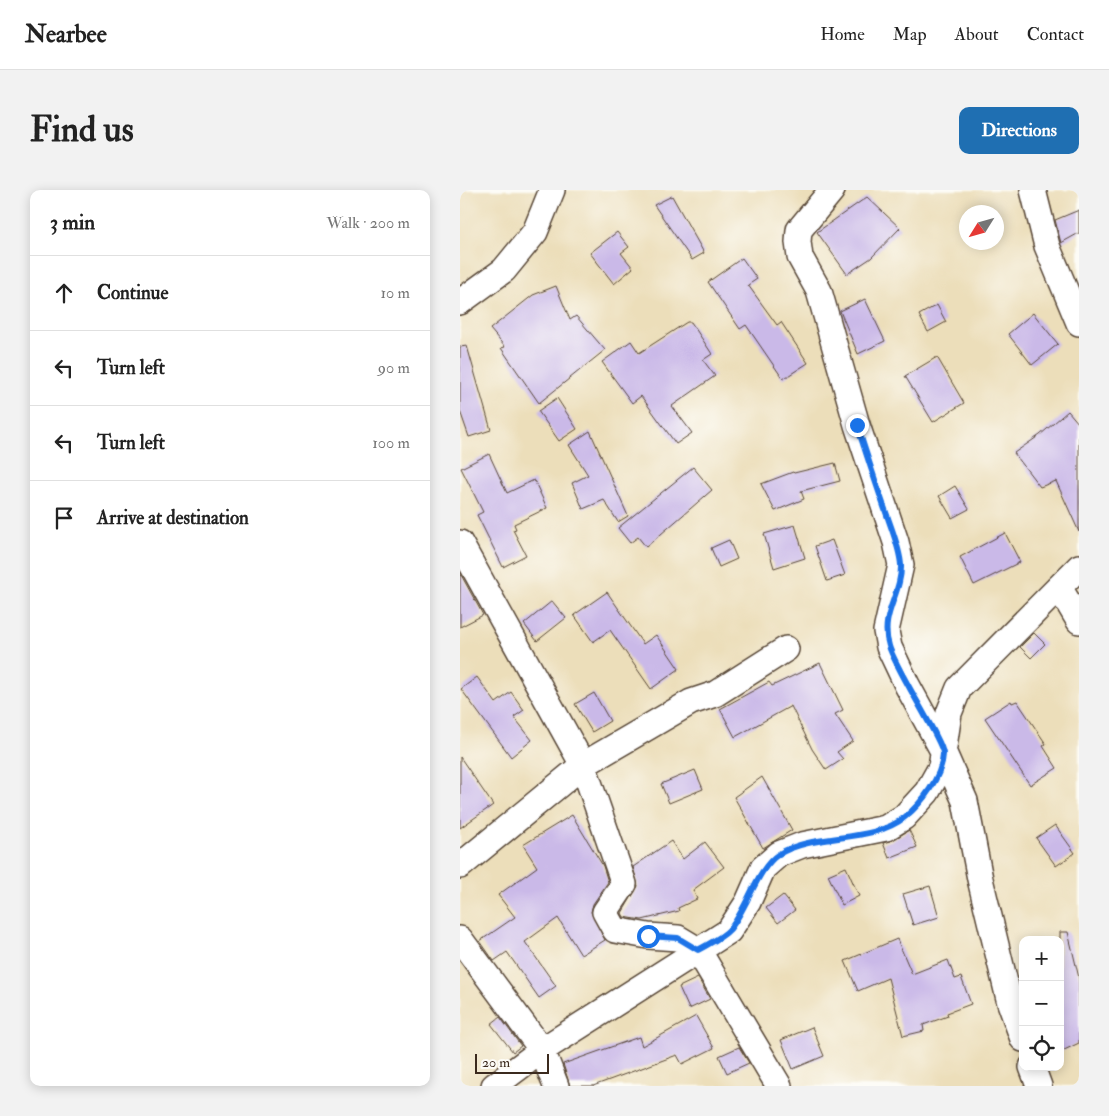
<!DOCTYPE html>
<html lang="en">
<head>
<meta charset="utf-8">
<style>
	:root { --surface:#fff; --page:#f2f2f2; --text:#222; --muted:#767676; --line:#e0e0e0; --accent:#1f6fb2 }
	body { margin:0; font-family:"IM FELL Double Pica",serif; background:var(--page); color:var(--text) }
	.controls { position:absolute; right:15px; bottom:15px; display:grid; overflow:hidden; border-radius:10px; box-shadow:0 2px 12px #0003 }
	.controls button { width:45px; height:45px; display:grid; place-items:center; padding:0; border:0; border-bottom:1px solid var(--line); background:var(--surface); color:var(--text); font:25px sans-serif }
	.compass { position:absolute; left:499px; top:15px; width:45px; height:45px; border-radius:50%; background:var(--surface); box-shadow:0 2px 12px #0003; rotate:233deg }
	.scale { position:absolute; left:15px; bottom:12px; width:74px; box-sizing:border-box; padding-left:5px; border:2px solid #3b2a1e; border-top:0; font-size:14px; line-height:18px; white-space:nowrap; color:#3b2a1e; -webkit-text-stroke:4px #fdfcf7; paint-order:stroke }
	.stop { position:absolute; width:15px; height:15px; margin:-11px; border:4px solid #1a73e8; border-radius:50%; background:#fff }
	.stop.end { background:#1a73e8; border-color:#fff; box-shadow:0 1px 5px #0008 }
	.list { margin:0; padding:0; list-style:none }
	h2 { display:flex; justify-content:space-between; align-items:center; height:65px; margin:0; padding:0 20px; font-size:21px }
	h2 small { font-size:16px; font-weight:400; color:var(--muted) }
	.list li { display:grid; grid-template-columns:32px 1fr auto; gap:15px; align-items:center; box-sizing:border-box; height:75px; padding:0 20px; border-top:1px solid var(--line) }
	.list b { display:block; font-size:19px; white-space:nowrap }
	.list em { font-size:16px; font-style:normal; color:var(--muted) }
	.icon { flex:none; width:28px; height:28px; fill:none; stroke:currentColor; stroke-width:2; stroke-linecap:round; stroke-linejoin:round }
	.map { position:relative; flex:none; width:619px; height:896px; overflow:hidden; border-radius:10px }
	header { display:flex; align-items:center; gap:30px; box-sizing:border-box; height:70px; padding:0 25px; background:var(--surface); border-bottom:1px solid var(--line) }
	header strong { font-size:24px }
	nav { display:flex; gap:28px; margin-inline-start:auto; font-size:18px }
	.intro { display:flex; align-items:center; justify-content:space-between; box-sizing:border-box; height:120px; padding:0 30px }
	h1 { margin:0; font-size:35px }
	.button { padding:12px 22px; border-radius:10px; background:var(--accent); color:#fff; font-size:18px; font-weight:700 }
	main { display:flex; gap:30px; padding:0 30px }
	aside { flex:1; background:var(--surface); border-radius:10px; box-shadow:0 2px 12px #0003 }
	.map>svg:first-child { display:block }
	.building { fill:#cab9e8 }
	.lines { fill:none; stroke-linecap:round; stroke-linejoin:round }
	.minor-casing { stroke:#564535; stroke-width:28 }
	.minor { stroke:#fff; stroke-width:25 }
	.route { stroke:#1a73e8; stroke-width:6 }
</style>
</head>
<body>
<header>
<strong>Nearbee</strong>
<nav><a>Home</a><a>Map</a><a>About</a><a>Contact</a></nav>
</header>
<div class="intro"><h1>Find us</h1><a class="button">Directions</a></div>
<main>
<aside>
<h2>3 min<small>Walk · 200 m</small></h2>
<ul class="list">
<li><svg class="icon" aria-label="ahead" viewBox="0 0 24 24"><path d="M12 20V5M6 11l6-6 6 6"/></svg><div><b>Continue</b></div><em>10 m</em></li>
<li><svg class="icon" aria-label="left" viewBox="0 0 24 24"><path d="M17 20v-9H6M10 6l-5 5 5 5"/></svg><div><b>Turn left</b></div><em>90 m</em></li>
<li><svg class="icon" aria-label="left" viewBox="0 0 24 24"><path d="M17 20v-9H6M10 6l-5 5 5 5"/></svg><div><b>Turn left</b></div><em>100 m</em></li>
<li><svg class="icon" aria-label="arrive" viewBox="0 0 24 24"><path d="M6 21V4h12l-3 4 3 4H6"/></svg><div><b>Arrive at destination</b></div></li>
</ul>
</aside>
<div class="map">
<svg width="619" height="896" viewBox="0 0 619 896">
	<rect width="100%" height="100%" fill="#fdfcf7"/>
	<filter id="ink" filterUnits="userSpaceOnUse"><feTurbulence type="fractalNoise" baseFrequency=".02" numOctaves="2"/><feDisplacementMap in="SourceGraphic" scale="10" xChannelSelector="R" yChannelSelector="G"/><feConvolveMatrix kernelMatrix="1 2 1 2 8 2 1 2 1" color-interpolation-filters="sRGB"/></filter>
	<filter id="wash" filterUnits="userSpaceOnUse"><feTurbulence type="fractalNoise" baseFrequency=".0096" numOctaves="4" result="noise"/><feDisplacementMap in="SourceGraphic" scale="20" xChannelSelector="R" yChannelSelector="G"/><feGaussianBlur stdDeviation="1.12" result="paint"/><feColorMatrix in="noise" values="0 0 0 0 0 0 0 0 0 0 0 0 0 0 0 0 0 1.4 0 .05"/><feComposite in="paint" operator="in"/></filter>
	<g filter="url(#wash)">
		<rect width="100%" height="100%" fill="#ecdeba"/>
		<g id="blocks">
			<path class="building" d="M212,6L244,63L232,70L194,15Z
				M407,7L440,38L411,68L387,84L357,42Z
				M619,20V43L601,53L595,30Z
				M157,42L169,57L161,63L173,78L154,94L130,63Z
				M282,68L297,89L288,95L317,135L321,132L348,173L323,189L286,135L280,139L248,92Z
				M96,96L110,130L116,126L145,160L79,213L41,158L45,157L30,139L73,105Z
				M405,109L425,151L398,164L380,121Z
				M477,115L486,132L468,142L459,125Z
				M573,123L598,154L572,175L548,144Z
				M227,132H231L252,164L243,170L255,186L212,216L232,243L216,254L181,206L172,213L142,172L171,151L179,163Z
				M7,156L31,240L9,247L0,221V157Z
				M477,167L504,213L473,232L445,186Z
				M97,208L117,239L99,251L78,221Z
				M608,221L619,234V342L596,291L580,297L554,263L580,245Z
				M130,241L168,326L158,332L144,310L123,319L112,293L128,285L109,255Z
				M29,264L47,303L74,290L87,318L54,334L56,339L53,340L66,365L43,377L17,325L23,322L1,278Z
				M375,273L380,291L341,301L344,309L315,321L301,294L333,282L334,283Z
				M233,277L252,300L186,357L178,347L170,353L158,338Z
				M495,296L509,319L492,328L479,306Z
				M335,335L345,368L314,378L304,344Z
				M545,343L560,372L514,395L500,367Z
				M269,350L277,369L259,377L251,358Z
				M372,350L385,385L367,391L355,356Z
				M0,383L23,425L0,437Z
				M147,402L183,454L196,445L219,479L191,499L150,440L133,452L114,425Z
				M92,411L106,428L77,451L64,434Z
				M574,443L585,454L571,468L560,457Z
				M360,473L383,520L375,524L393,551L377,562L383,569L366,580L352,559L331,516L275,547L260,519L309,492L312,496Z
				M17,487L36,513L51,502L64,520L54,527L72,550L51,567L1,499Z
				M134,503L150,531L132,542L115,514Z
				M551,511L552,513L557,511L586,554L583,556L597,578L570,595L525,528Z
				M0,567L33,615L0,638Z
				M235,580L243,599L209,613L201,594Z
				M302,587L332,640L303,658L274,607Z
				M112,625L143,676L148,692L133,714L131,722L145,750L121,765L98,728L65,752L96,796L79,808L47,762L34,771L20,751L55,727L38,705L77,677L63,655Z
				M595,635L615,663L596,676L576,648Z
				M449,640L457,657L429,668L423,653L433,650Z
				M211,651L223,669L245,652L264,677L233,700L237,709L218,718L219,721L182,730L164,727L162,723L178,696L173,677Z
				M386,677L399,706L382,715L368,685Z
				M470,696L479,727L453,735L443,704Z
				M323,705L335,720L318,733L306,718Z
				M600,742H608L619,788V853L600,862Z
				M437,749L452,784L488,770L495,789L501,787L511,814L487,823L488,826L463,835L464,841L443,846L428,788L398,801L385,771Z
				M238,788L250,809L229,819L219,797Z
				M236,826L254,858L222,874L217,865L133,896H110L103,874L179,847L182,856Z
				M40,827L61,856L53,862L31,834Z
				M352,837L364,866L333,879L321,850Z
				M279,857L289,873L267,883L259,866Z"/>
		</g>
	</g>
	<g filter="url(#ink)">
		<use href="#blocks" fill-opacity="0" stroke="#564535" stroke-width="1"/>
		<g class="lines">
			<g class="minor-casing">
				<path id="minor" d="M372,0L339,40L338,52L340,67L359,101L397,235L436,352L441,375L426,441L429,457L447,495L483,561L505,611L520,689L550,813L563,849
					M573,0L587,56L619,133
					M0,112L44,80L75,42L92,0
					M0,353L123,575L164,694L145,722L155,740L188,746L218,748L238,760L319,896
					M599,397L619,431
					M0,676L123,575L231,512L255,504L326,459
					M0,749L82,860L96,896
					M572,877L579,896
					M34,896L82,860L269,741L288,712L303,678L319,664L342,655L426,638L444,627L467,602L481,577L489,523L499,498L619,377"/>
			</g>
			<use href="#minor" class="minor"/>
		</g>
	</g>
	<g class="lines" filter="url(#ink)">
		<path class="route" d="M188,746L218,748L238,760C248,754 262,748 270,739C288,717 297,678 319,664C354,642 412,654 445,627C462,613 482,587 483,564C484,553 435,478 429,456C419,425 442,404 441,375C440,360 433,343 428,328C417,297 407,266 397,235"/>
	</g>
</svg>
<div class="controls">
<button>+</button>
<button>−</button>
<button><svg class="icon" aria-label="locate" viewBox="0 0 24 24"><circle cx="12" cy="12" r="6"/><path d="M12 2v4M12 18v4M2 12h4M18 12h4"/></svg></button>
</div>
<svg class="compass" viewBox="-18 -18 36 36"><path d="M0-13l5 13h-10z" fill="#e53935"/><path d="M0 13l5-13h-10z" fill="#767676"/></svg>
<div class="scale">20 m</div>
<div class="stop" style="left:188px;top:746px"></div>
<div class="stop end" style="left:397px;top:235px"></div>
</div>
</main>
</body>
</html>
